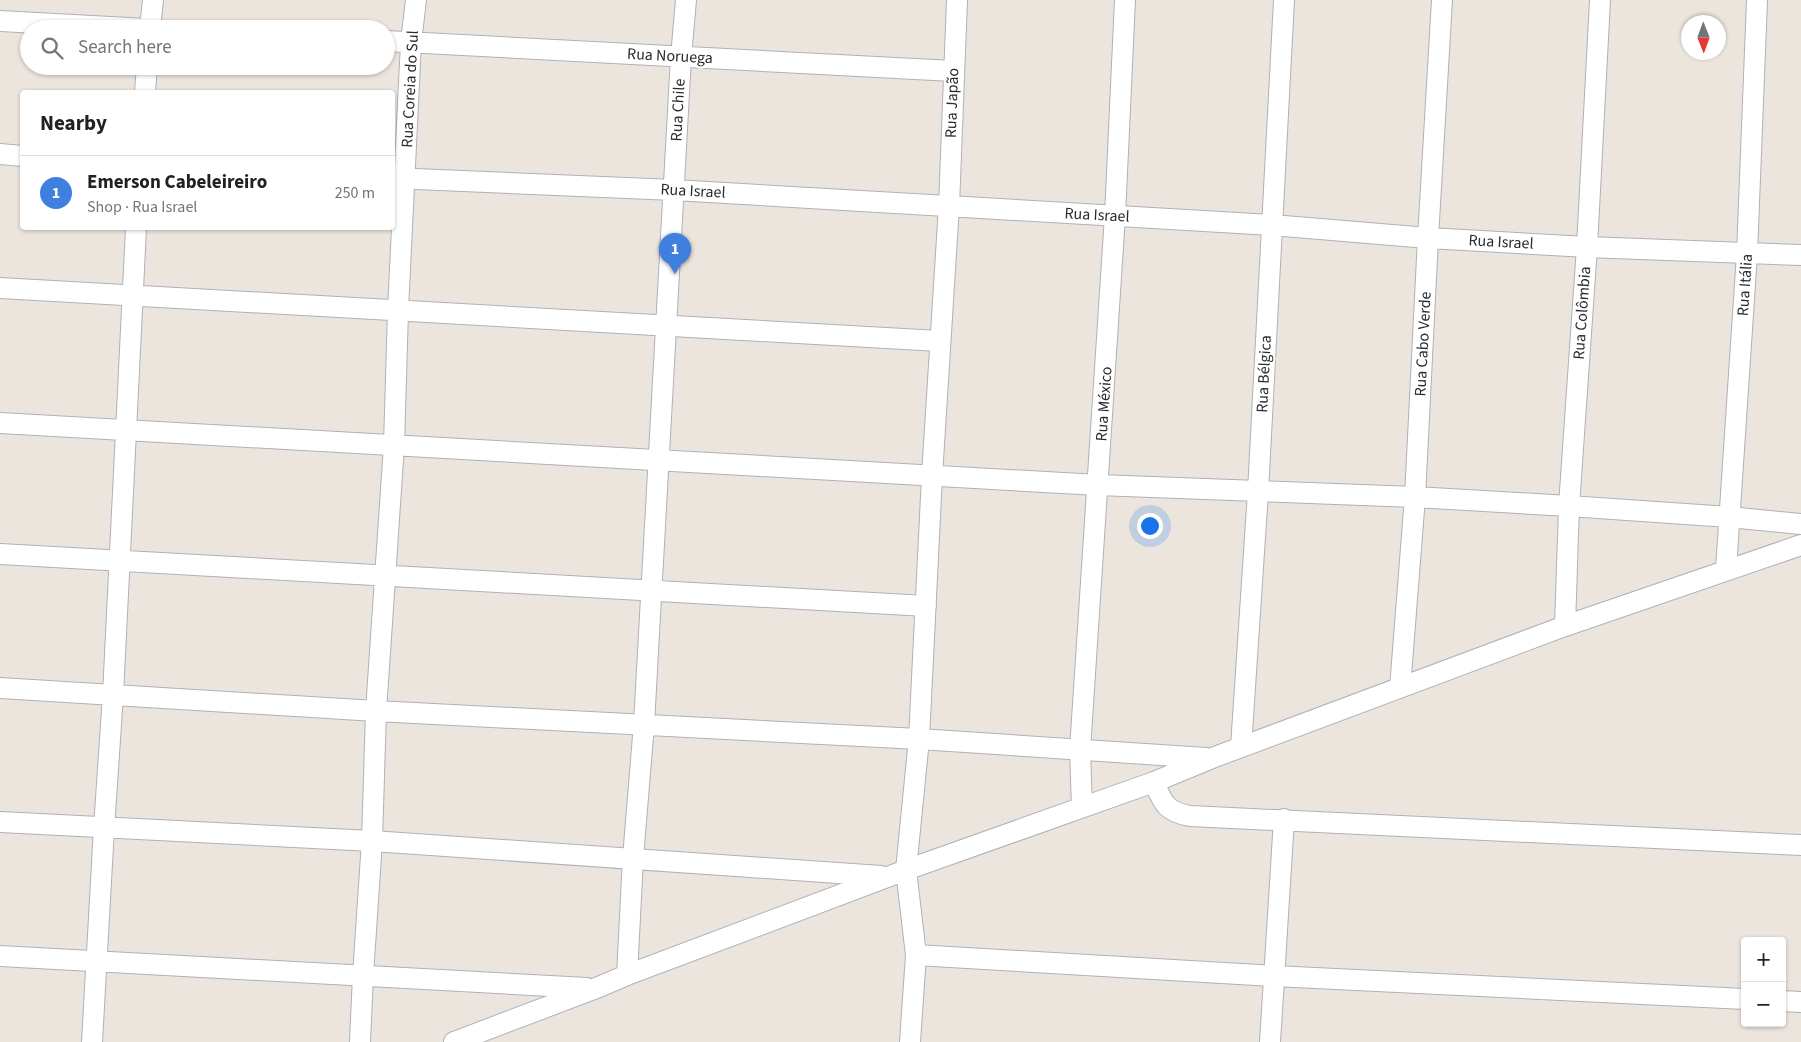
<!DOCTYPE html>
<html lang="en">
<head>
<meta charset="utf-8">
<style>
	:root { --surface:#fff; --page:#f2f2f2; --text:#202124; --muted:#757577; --line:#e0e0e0; --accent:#4574f2 }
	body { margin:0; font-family:"Source Sans 3",sans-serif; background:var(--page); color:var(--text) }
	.controls { position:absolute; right:15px; bottom:15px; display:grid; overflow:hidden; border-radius:5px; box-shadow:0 1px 4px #0004 }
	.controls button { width:45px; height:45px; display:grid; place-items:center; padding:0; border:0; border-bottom:1px solid var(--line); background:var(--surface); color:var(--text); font:25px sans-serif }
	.compass { position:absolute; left:1681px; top:15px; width:45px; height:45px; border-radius:50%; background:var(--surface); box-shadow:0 1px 4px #0004; rotate:179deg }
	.you { position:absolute; left:1149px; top:525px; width:18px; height:18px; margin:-12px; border:4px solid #fff; border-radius:50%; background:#1a73e8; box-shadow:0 0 0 8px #1a73e833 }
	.badge { display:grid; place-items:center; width:32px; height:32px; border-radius:50%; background:var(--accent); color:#fff; font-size:16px; font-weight:700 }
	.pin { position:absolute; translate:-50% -41px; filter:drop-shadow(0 1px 2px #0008) }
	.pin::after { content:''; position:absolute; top:26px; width:18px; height:15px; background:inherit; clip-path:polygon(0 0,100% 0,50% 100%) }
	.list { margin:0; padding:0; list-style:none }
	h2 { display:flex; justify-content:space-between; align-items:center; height:65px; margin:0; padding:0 20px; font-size:21px }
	h2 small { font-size:16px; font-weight:400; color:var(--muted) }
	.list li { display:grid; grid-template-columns:32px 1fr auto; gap:15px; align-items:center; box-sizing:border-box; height:75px; padding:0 20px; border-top:1px solid var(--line) }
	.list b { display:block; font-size:19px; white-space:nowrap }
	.list p { margin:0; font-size:16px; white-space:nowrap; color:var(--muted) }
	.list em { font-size:16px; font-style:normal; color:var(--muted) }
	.icon { flex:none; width:28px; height:28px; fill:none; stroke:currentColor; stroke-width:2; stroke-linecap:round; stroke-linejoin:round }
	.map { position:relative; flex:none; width:1801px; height:1042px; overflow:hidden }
	.search { position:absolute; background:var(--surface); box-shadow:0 1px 4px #0004; left:20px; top:20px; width:375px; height:55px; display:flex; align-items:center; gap:12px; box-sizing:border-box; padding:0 18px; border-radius:28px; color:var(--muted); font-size:19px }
	.panel { position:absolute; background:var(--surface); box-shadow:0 1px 4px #0004; left:20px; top:90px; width:375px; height:140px; border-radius:5px }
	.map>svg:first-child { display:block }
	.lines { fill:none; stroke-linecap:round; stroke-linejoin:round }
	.minor-casing { stroke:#aeb1bb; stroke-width:22 }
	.minor { stroke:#fff; stroke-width:20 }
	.labels { text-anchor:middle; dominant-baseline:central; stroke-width:4.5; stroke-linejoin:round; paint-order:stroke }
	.street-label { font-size:16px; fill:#2b2b2b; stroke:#fff }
</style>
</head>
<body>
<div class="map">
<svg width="1801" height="1042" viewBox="0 0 1801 1042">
	<rect width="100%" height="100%" fill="#ece5de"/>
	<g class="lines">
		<g class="minor-casing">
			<path id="minor" d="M0,21L147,29
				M150,29L153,0
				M386,41L953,71
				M145,92L147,66
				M0,154L22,156
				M392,178L674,190L1272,225L1428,238L1587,247L1801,255
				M0,288L939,341
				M0,423L1098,485L1415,497L1569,506L1729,517L1801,524
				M0,554L926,606
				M1726,569L1747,254L1757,0
				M1565,626L1569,506L1587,247L1600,0
				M0,688L376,711L919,739L1206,758
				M1400,688L1415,497L1428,238L1442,0
				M1241,747L1258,492L1284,0
				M1154,782C1163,804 1167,812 1190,816L1801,845
				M1082,807L1080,750L1115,216L1125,0
				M0,822L372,841L881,876
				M916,955L1274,976L1745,999
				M0,956L587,988
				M627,975L633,858L644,724L681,57L686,0
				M1782,1001L1801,1002
				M92,1042L104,828L113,695L136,228
				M360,1042L363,975L372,841L376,711L394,445L398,310L411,42L416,0
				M454,1042L594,989L627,975L906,870L1154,782L1212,758L1565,626L1801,545
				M910,1042L916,955L906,870L919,739L932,476L949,206L957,0
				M1270,1042L1284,819"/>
		</g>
		<use href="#minor" class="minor"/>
	</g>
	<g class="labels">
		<g class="street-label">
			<text transform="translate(670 56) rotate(3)">Rua Noruega</text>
			<text transform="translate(410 89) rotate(-87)">Rua Coreia do Sul</text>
			<text transform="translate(952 103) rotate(-88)">Rua Japão</text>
			<text transform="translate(678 110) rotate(-87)">Rua Chile</text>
			<text transform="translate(693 191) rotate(3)">Rua Israel</text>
			<text transform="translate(1097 215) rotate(3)">Rua Israel</text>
			<text transform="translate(1501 242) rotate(3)">Rua Israel</text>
			<text transform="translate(1745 285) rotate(-86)">Rua Itália</text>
			<text transform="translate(1582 313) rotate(-86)">Rua Colômbia</text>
			<text transform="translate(1423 344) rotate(-87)">Rua Cabo Verde</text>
			<text transform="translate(1264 374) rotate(-87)">Rua Bélgica</text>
			<text transform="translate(1104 404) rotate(-86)">Rua México</text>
		</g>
	</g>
</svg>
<div class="controls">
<button>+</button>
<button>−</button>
</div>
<svg class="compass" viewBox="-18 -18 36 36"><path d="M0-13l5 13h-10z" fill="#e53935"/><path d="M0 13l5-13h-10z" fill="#757577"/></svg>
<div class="you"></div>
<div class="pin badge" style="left:675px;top:274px;background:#3f7fe0">1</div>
<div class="search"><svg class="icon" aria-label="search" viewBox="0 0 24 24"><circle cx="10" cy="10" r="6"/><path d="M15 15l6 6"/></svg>Search here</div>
<section class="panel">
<h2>Nearby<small></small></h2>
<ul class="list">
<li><span class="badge" style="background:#3f7fe0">1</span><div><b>Emerson Cabeleireiro</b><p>Shop · Rua Israel</p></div><em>250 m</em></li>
</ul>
</section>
</div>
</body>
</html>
